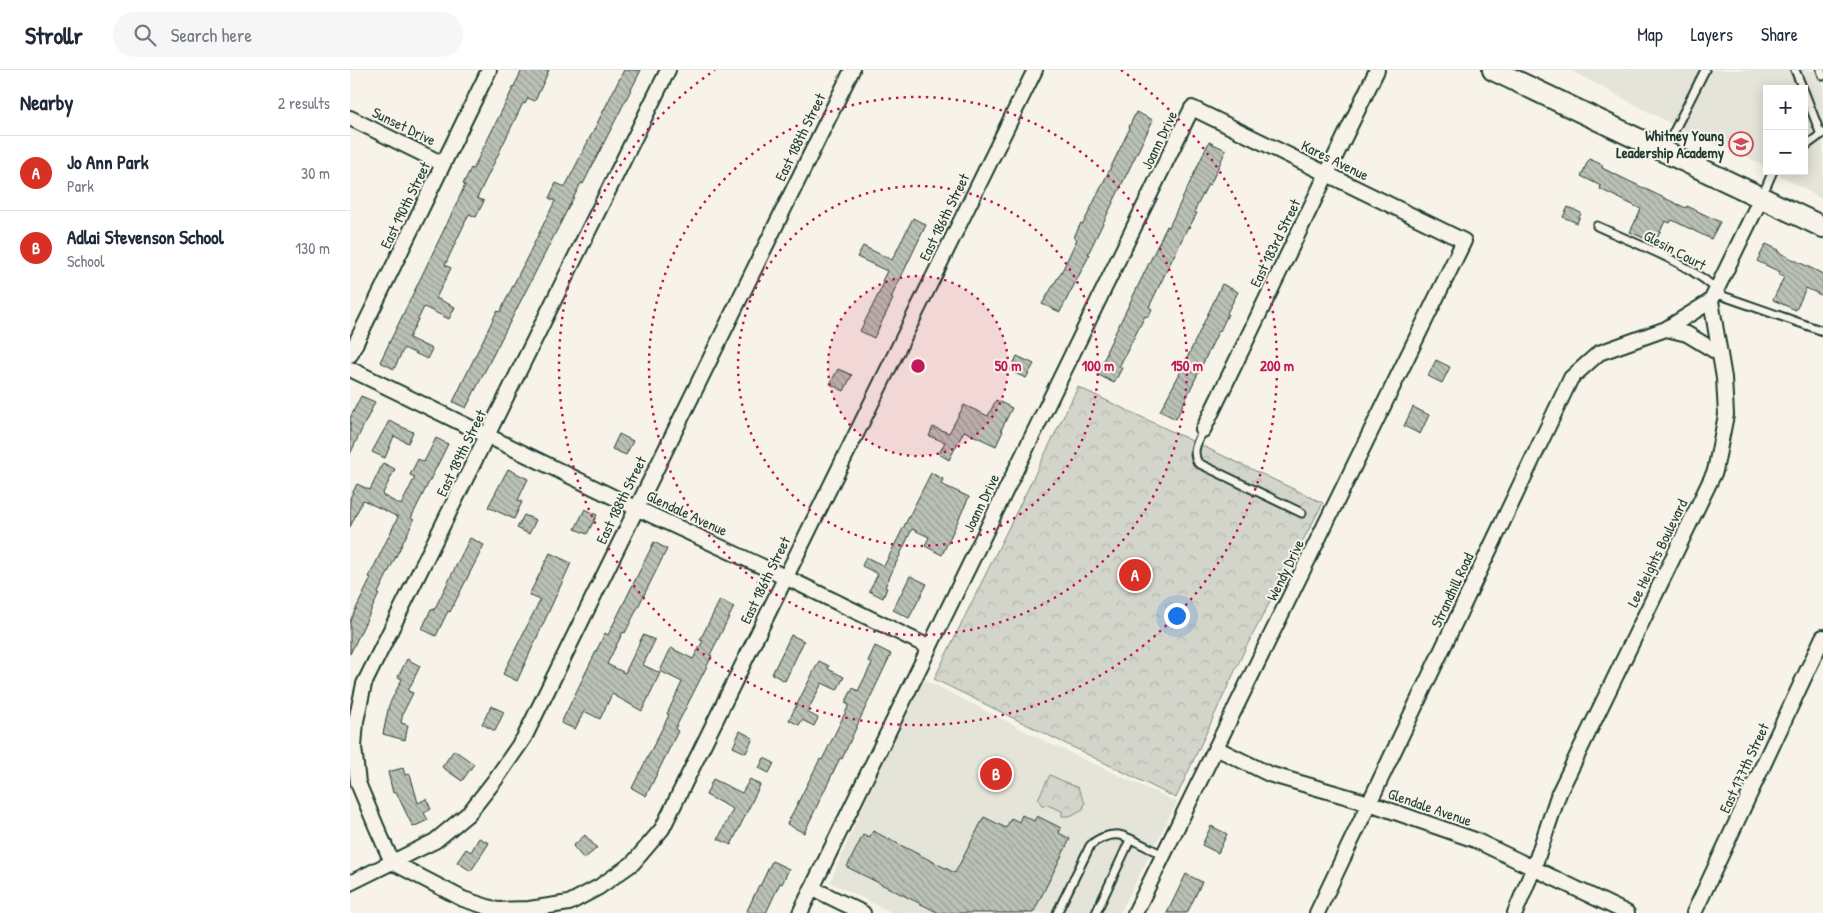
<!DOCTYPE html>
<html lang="en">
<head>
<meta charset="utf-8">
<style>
	:root { --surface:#fff; --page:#f6f6f7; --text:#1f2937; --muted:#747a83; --line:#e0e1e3; --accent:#d93025 }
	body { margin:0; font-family:"Patrick Hand",sans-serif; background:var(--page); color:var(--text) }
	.controls { position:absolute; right:15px; top:15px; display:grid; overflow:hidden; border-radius:0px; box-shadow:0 2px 12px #0003 }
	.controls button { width:45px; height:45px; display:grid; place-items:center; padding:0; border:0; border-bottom:1px solid var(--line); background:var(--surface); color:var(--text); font:25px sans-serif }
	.you { position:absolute; left:826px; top:545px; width:18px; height:18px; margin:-12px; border:4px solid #fff; border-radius:50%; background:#1a73e8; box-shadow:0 0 0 8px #1a73e833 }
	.badge { display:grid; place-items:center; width:32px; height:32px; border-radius:50%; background:var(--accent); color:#fff; font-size:16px; font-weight:700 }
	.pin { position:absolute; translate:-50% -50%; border:2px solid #fff; box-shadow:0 1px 5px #0006 }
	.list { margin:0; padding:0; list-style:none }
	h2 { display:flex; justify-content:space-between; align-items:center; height:65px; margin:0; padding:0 20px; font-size:21px }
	h2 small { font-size:16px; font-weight:400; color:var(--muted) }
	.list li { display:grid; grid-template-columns:32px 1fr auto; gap:15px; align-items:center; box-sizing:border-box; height:75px; padding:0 20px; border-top:1px solid var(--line) }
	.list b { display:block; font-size:19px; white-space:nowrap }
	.list p { margin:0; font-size:16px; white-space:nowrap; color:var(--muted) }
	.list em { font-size:16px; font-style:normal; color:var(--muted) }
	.icon { flex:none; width:28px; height:28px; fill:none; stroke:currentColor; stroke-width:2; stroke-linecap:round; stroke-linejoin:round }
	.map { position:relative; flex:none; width:1473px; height:843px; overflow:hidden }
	header { display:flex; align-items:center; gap:30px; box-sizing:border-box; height:70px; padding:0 25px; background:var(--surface); border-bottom:1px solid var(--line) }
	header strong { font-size:24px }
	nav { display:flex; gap:28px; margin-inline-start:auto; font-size:18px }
	.search { width:350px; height:45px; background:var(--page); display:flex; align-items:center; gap:12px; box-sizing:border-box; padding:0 18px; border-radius:28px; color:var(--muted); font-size:19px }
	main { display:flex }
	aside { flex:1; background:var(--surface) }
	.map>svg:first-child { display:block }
	.built { fill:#e5e4d9 }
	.park { fill:url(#park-crowns); stroke:#79897f }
	.building { fill:url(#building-back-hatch); stroke:#1f3d34 }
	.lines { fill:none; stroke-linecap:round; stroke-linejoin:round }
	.service-casing { stroke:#1f3d34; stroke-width:11 }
	.minor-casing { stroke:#1f3d34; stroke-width:18 }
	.secondary-casing { stroke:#1f3d34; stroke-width:24 }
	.service { stroke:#f7f3e8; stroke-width:7 }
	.minor { stroke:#f7f3e8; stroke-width:14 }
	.secondary { stroke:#f7f3e8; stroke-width:20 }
	.ring { fill:none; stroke:#c2185b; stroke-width:2.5; stroke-dasharray:2.5 5 }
	.labels { text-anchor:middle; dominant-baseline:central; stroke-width:4; stroke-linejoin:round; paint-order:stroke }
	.street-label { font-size:15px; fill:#1f3d34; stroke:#f7f3e8 }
	.poi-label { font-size:15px; font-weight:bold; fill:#1f3d34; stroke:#f7f3e8; text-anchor:end }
	.centre { fill:#c2185b; stroke:#f7f3e8; stroke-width:2.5 }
	.ring-label { font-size:15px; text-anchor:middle; font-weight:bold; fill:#c2185b; stroke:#f7f3e8; stroke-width:4; stroke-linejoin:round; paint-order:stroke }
</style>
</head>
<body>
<header>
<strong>Strollr</strong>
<div class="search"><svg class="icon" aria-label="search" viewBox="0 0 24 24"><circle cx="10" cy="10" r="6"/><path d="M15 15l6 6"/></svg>Search here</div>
<nav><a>Map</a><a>Layers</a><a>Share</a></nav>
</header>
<main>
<aside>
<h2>Nearby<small>2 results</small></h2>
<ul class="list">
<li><span class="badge">A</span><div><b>Jo Ann Park</b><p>Park</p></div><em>30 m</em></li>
<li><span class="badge">B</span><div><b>Adlai Stevenson School</b><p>School</p></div><em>130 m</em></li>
</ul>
</aside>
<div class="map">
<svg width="1473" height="843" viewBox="0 0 1473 843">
	<defs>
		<pattern id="park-crowns" width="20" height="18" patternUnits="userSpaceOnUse" patternTransform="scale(1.25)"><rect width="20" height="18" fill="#d3d5ca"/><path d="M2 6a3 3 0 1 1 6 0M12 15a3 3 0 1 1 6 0" fill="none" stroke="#b5b8ae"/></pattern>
		<pattern id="building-back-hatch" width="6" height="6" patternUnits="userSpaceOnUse" patternTransform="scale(1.25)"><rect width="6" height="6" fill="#bbc1b6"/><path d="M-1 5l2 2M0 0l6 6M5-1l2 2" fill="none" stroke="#979e95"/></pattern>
	</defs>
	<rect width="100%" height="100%" fill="#f7f3e8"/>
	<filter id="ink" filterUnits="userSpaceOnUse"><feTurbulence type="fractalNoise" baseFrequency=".02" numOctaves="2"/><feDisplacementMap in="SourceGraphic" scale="10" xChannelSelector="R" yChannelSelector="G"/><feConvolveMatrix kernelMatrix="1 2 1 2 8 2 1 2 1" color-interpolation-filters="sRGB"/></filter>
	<g filter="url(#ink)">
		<path class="built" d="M1220,0H1473V130L1423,101H1454V19H1417V98L1394,85L1338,63Z
			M573,609L703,675L827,732L770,843H543L480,812L510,743Z"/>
		<path class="park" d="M728,317L973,433L896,577L826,728L584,609Z
			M700,705L728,718L735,733L733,739L720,746H712V741L695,734L693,737L688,729Z"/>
		<path class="building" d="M172,0H199L185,31L178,28L175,34L173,33L127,128L134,131L126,147L119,144L95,195L101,198L86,228L105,237L99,249L74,237L59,268L82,279L77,289L54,278L44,299L30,292L105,137L115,115L113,114L121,98L123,99Z
			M274,0H291L233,114L231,113L116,338L103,332L147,241L150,242L205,131L199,128L206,113L215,117Z
			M786,42L803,50L738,184H740L710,242L692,234L713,199L727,169L724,167L731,153L733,154L780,58L779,57Z
			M859,72L876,80L860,115L858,114L844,142L847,143L839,158L838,157L813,208L799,237L802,239L798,247L795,246L769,297L772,298L764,313L747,304L757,283L756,282L817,156L819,157Z
			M1239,89L1253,95L1252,98L1310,126L1336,138L1337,136L1370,152L1361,169L1322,150L1320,153L1315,151L1305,173L1280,162L1291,139L1250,119L1251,116L1231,106Z
			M1218,137L1231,143L1227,153L1213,147Z
			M563,148L576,155L541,228L543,229L524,268L510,261L534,213L532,211L537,201L507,187L513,176L542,190Z
			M1416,174L1429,180L1428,182L1473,204V226L1456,218L1446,240L1423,230L1434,207L1428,205L1430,202L1407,191Z
			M872,214L888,222L877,243L878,244L870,261L869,260L826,349L810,341L830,303Z
			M667,286L684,294L676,308L660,301Z
			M1086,290L1100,297L1092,313L1078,306Z
			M488,299L502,305L494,321L480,314Z
			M11,326L25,332L0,384V348Z
			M646,330L662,338L651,360L653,361L646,376L614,361L599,390L589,384L595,372L579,366L583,357L599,363L614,335L638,346Z
			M1063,337L1079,345L1070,364L1054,356Z
			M39,351L63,362L58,373L44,366L35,388L22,382Z
			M269,364L283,371L276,385L262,379Z
			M86,368L98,374L61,448L64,450L28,523L29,524L0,584V551L21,508L19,507L48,447L13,430L0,457V428L7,414L20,420L33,393L45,399L32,425L51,435L65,407L60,405L68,389L74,392Z
			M158,399L178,409L168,430L172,432L164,449L138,437Z
			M581,403L593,409L591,414L619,427L592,485L575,476L579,467L562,459L535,517L537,518L533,528L519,521L528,504L512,496L516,487L534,496Z
			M235,439L247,445L237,464L225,459Z
			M174,445L186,450L179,464L167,458Z
			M120,468L134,475L100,542L98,541L86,566L72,559L81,539L84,540Z
			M304,472L317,479L275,563L273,562L257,594L275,603L293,565L305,570L293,595L310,603L292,641L262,624L250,649L234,641L225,659L211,653L255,563L258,565Z
			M200,483L221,493L167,611L153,604L190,530L179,525Z
			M560,506L577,514L559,548L543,540Z
			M370,530L384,537L360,585L362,586L325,659L328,661L296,726L282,718L319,645L317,644L332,612L310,601L321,578L343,589L353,571L350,570Z
			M441,565L454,571L435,611L422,604Z
			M525,576L541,584L510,649L492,689L490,688L454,763L437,754L470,689L472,690L499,635L495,633L503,618L508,621L522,593L518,591Z
			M57,589L70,596L58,621L63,623L53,643L51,653L58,655L55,670L33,664L39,635L52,609L48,607Z
			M469,591L479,596L478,599L494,607L487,620L472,613L457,642L468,648L464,656L452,650L449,655L439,650Z
			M141,636L154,642L145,661L132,654Z
			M390,661L403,668L396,683L383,677Z
			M104,680L124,694L112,711L92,697Z
			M414,688L424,693L419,703L409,698Z
			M53,698L55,705L60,704L68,733L76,729L81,739L74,743L78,750L63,757L46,722L43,723L38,702Z
			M363,709L392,723L400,709L410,715L381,775L368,769L383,739L356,725Z
			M672,745L684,751L687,746L711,758L709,763L720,769L683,843H589L497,797L513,765L519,768L523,761L605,803L634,747L656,758L661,748L669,752Z
			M861,756L877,764L868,783L852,775Z
			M235,765L247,778L234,789L223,776Z
			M129,768L139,773L121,801L107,792L116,779L121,782Z
			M422,791L439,799L432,814L430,813L416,843H396L409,815L410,816Z
			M836,804L852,812L837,843H817Z"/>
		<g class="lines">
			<g class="service-casing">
				<path id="service" d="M1445,0L1453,19
					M1471,0L1473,6
					M1454,21L1471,65
					M1454,77L1473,63
					M1314,81L1355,0
					M1412,126L1423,101
					M1247,156C1286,174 1344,194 1373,226L1473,261
					M853,360C848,371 841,381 848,393L952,443
					M707,843L740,776C746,769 759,764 769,765C778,766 804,781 813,785
					M746,843L780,770"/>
			</g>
			<g class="minor-casing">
				<path id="minor" d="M318,0L14,614L6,651L4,677L8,713L26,756L42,792L113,829L147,840L179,839L219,833L249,817L283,793L312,759L685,0
					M0,48L93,94
					M1316,259L1337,264L1370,284
					M0,285L139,0
					M0,299L286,438L435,507L579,577
					M853,360L1027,0
					M866,678L919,704L1019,733L1125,770L1277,843
					M0,813L85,771L119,743L145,710L174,668L502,0
					M462,818L513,843
					M450,843L842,38L1114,171L785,843
					M967,843L1221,308L1249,283L1316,259L1361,231
					M1165,843L1184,797L1209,723L1365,401L1376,345L1374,308L1361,231L1411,128
					M1344,843L1473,567"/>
			</g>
			<g class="secondary-casing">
				<path id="secondary" d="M1143,0L1473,157"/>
			</g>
			<use href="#service" class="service"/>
			<use href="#minor" class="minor"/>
			<use href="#secondary" class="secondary"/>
		</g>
	</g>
	<circle cx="568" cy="296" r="90" fill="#c2185b" fill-opacity=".12"/>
	<g class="ring">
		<circle cx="568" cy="296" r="90"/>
		<circle cx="568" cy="296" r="180"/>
		<circle cx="568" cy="296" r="269"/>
		<path d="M771 0A359 359 0 1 1 365 0"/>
	</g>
	<defs>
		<g id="school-ring" transform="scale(1.25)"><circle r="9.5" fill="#f7f3e8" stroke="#d1495b" stroke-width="1.5"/><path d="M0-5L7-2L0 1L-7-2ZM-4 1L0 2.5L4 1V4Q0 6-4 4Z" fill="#d1495b"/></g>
	</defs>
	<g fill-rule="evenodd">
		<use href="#school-ring" x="1391" y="74"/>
	</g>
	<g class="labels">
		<g class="street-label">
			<text transform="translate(54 56) rotate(26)">Sunset Drive</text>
			<text transform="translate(450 67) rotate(-64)">East 188th Street</text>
			<text transform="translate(809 70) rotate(-64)">Joann Drive</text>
			<text transform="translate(985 90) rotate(26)">Kares Avenue</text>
			<text transform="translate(55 135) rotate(-64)">East 190th Street</text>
			<text transform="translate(594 147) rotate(-64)">East 186th Street</text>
			<text transform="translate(925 173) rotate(-64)">East 183rd Street</text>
			<text transform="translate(1325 180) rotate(28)">Glesin Court</text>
			<text transform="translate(111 383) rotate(-64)">East 189th Street</text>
			<text transform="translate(271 430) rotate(-64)">East 188th Street</text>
			<text transform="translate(631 433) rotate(-64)">Joann Drive</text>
			<text transform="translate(337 443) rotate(25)">Glendale Avenue</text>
			<text transform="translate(1307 483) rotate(-64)">Lee Heights Boulevard</text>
			<text transform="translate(935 500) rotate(-64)">Wendy Drive</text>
			<text transform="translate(415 510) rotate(-64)">East 186th Street</text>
			<text transform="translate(1102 520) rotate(-65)">Strandhill Road</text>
			<text transform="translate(1394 698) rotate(-65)">East 177th Street</text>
			<text transform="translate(1080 737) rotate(19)">Glendale Avenue</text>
		</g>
		<g class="poi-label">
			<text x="1374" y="65">Whitney Young<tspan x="1374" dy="17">Leadership Academy</tspan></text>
		</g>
	</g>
	<circle cx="568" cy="296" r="8" class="centre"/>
	<g class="ring-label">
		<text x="658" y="301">50 m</text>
		<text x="748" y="301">100 m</text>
		<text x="837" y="301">150 m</text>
		<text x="927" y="301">200 m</text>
	</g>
</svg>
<div class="controls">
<button>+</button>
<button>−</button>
</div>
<div class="you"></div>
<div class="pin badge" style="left:785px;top:505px">A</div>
<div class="pin badge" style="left:646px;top:704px">B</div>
</div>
</main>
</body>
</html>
